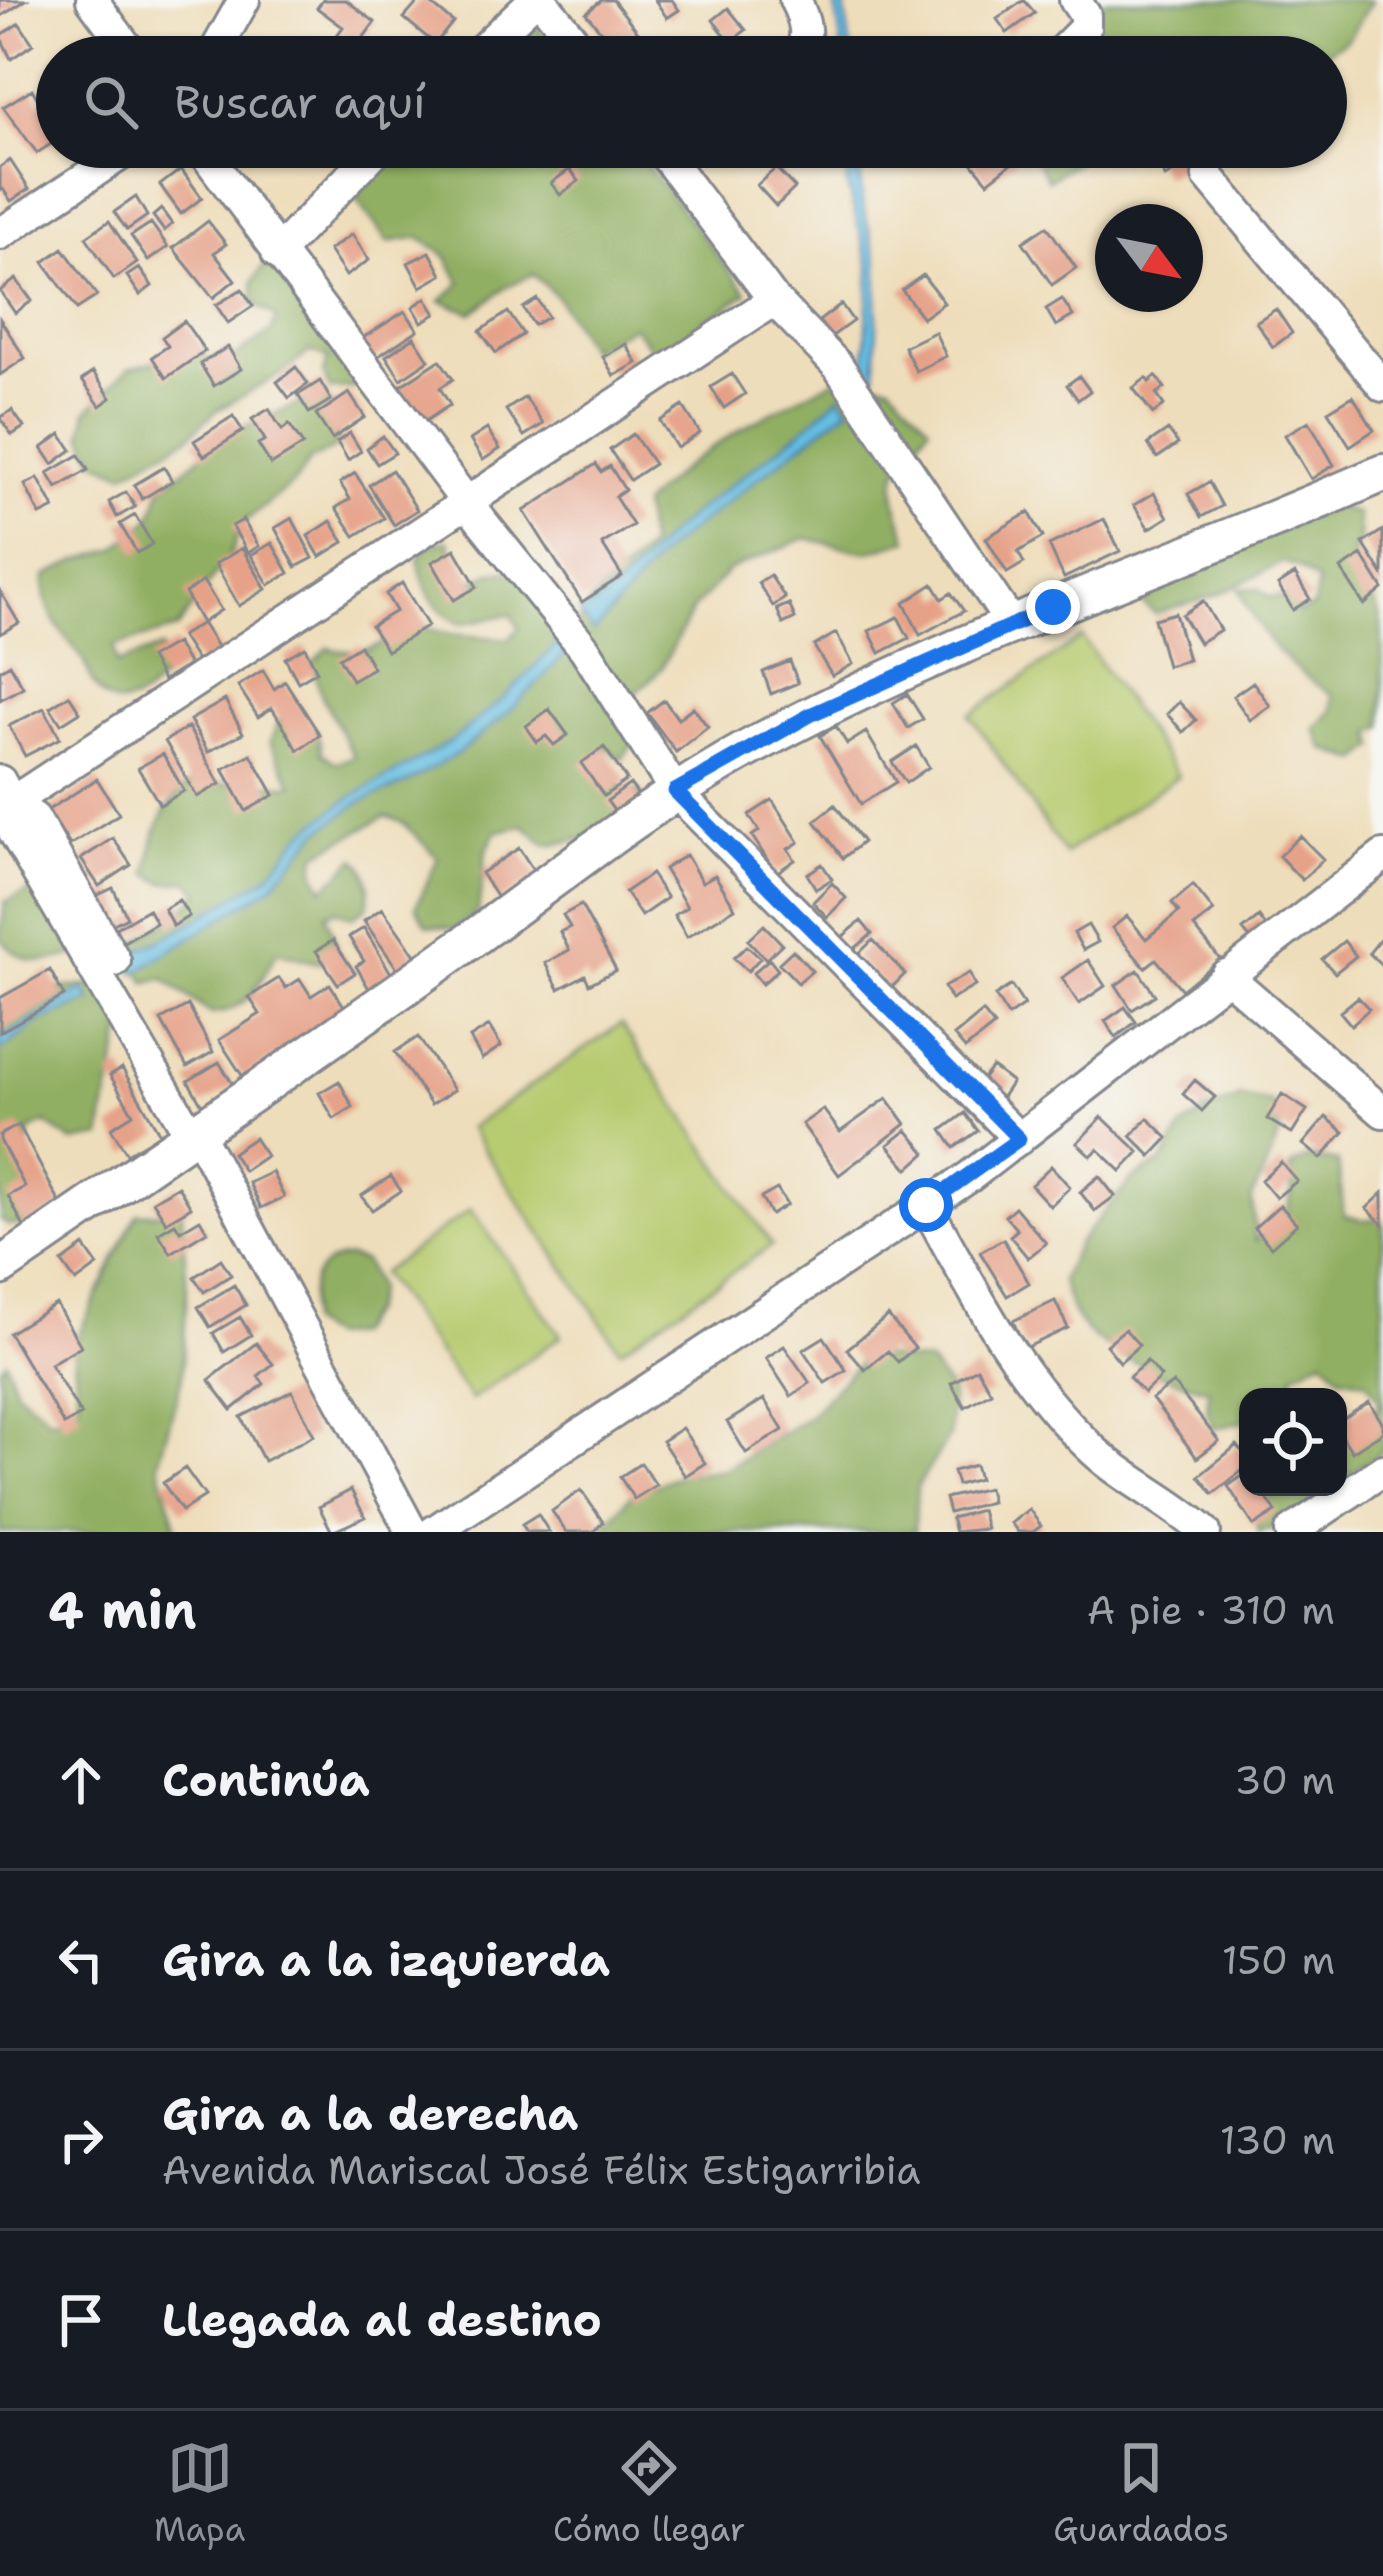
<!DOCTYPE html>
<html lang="es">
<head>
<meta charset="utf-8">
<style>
	:root { --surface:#171b24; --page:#20242c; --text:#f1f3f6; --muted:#9ea1a6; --line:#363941; --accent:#8c9099 }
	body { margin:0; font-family:"Shantell Sans",sans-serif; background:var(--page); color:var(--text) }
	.controls { position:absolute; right:36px; bottom:36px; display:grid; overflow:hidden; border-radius:24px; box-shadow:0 3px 9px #0004 }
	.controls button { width:108px; height:108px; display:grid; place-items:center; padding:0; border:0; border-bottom:3px solid var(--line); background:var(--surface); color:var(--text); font:60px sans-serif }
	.compass { position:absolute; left:1095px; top:204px; width:108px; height:108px; border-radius:50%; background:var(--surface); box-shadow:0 3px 9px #0004; rotate:122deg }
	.stop { position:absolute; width:36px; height:36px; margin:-27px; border:9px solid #1a73e8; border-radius:50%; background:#fff }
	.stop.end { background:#1a73e8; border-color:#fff; box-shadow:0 3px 12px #0008 }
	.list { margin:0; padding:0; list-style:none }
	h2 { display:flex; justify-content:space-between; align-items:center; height:156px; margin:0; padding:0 48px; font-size:51px }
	h2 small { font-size:39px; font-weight:400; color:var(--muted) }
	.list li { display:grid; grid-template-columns:78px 1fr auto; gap:36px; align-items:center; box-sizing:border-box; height:180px; padding:0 48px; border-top:3px solid var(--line) }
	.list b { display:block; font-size:45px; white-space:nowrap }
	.list p { margin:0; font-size:39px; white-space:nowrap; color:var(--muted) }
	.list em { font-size:39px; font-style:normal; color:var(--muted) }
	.icon { flex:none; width:66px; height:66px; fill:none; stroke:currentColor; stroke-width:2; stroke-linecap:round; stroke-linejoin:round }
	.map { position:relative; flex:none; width:1383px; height:1532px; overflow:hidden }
	.search { position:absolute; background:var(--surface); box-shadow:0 3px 9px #0004; left:36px; right:36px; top:36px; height:132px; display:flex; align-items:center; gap:30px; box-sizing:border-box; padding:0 42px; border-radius:66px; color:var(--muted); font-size:45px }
	.sheet { height:876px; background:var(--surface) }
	nav { display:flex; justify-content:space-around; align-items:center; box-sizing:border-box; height:168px; border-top:3px solid var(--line); background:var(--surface); font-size:33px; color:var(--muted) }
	nav a { display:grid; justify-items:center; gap:6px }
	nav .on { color:var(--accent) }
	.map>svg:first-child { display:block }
	.green { fill:#b7cb6f; stroke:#697d66; stroke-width:3 }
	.forest { fill:#91af62; stroke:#566f60; stroke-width:3 }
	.water { fill:#65bee2; stroke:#4076a0; stroke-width:3 }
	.building { fill:#e6a289 }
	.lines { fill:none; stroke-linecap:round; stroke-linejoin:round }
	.minor-casing { stroke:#84868c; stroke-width:36 }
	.major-casing { stroke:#84868c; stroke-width:42 }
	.minor { stroke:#fff; stroke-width:30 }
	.major { stroke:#fff; stroke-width:36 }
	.route { stroke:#1a73e8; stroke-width:15 }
</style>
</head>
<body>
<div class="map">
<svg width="1383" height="1532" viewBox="0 0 1383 1532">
	<rect width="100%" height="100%" fill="#f6f6f2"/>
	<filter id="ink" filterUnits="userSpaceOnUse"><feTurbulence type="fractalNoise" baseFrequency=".00833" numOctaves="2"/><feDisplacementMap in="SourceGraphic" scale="24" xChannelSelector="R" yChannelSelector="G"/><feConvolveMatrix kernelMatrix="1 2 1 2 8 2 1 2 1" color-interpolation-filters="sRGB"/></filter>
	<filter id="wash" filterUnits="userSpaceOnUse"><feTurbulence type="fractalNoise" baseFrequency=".004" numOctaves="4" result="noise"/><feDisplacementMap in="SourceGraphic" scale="48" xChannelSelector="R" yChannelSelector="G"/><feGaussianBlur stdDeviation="2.7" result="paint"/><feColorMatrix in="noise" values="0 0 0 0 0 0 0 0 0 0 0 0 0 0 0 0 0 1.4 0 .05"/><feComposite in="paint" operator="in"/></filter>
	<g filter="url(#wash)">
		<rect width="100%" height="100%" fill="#eeddba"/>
		<path class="green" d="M1082,637L1178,776L1065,854L970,715Z
			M621,1024L772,1245L620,1350L469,1128Z
			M471,1209L561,1336L471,1400L381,1273Z"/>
		<path class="forest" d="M1079,0H1372L1349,38L1319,57H1063Z
			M533,22L561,57H495Z
			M399,147H632L747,293L657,355L633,326L589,349L557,297L533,274L508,286L472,313L441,301L461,283L446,256L420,237L388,242L351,192Z
			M1028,147H1085L1075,163L1048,180Z
			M268,260L368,370L354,388L330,389L324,374L328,358L310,351L284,372L216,411L187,438L124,473L95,460L83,434L87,411L129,368L162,360L190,342L216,364C236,360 253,342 271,332L276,317L254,304L253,281Z
			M843,376L891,384L930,426C888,477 887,477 908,540L866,552L805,538L729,570L693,609L661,669L628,701L574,630L592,601L649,547L642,506C697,448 771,411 843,376Z
			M322,394L343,418L335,448L310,460L296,481L241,525L233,549L177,629L114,646L117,664L161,648L168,670C150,695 118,723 94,685C89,677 88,667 83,659C62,631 42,614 45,577L76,561L116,549L151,518L161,489L227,434Z
			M1335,506L1357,514L1360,541L1353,553C1358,581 1375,596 1381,622C1383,654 1383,694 1383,727L1373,732L1376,747L1358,761L1324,749L1315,728L1332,711V694C1290,671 1257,633 1239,589L1258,588L1269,597H1294L1299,613L1314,606L1318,582L1298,567L1283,562L1219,594L1155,614L1143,603L1148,586Z
			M448,540L457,563L473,582L491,572L522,571L635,741L622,759L607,747L596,753C605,778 613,789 639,791L647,803L585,839L546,845L524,825L496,832L486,851L478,912L456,929L427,925L416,907L438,858L402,822L386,816L317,854L315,870L323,889L356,858C370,871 372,889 367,907L352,917L337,910L326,914L337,947L319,963L277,952C257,985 253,1008 211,1014L164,979L146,982L126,951C149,929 180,919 199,892L189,881L164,883L148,874C153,835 159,808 191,783L293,785L270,742L281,717L317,730L322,753L336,763L354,757L322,696L312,664L328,648C370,659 382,640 420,627L450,634L509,639L519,628L511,614L460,624C431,607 424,591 418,558L430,545Z
			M88,880L103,904L86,952C50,962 25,971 0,937L5,902L31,890Z
			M102,984L124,1021C118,1060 105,1097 102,1137L73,1142L45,1123L29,1131L25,1203L31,1222L10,1226L0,1220V1003L60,988Z
			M1241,1097L1272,1103L1280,1134L1252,1198L1255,1240C1289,1221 1295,1202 1291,1166L1310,1157L1338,1162L1344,1215L1362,1220L1383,1218V1451L1338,1481V1442L1363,1431L1380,1402L1367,1381L1341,1376L1323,1358L1295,1373L1286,1397H1248V1420L1214,1429L1207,1411L1209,1389C1170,1381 1096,1352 1075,1316C1069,1306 1065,1292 1061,1280L1078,1243L1131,1180L1162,1162L1183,1127L1206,1111Z
			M137,1213H182L187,1289L182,1378L158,1463L178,1532H0V1367L6,1361L16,1390L51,1419L78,1404L73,1346Z
			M349,1257L365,1262L377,1288L371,1311L354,1334L329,1337L308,1324C310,1289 308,1262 349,1257Z
			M866,1355L929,1363L951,1391L949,1437L917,1487L914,1532H599L631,1495L679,1475L725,1469L808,1417Z
			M1279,1487H1328L1285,1525L1258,1532L1257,1511Z"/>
		<path class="water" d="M835,0H849L845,10L852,57H843Z
			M849,147H859L862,203L878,263L876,373L868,386L859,374L865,366L870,267L847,185Z
			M840,395L849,408L663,552L594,632L579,613C618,597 644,557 675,529C729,482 791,445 840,395Z
			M561,640L567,652L510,711L460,752L405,784L360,802L317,833L271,887L135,973L126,957L174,933L267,877L303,833L350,798L452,741L503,699Z
			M84,989L91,1000L39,1022L0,1051L1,1038Z"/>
		<g id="blocks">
			<path class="building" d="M0,0H26L0,17Z
				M323,0H346L375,22L349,57H321L343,27L317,8Z
				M420,0H426L453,22L435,44L404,18Z
				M602,0H613L639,33L617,51L586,13Z
				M655,0H672L679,10L667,18Z
				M1024,0L1035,13L1007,33L997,19Z
				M728,8L746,30L730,42L713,20Z
				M19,23L33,44L11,59L0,36Z
				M32,89L40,103L57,92V140L37,153L3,107Z
				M994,147H1005L1016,160L988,182L973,164Z
				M1180,147L1189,163L1165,177L1149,149Z
				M10,160L29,189L11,201L3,189L0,190V167Z
				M776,168L795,188L776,206L757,185Z
				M181,169L202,198L181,214L160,185Z
				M570,169L579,181L560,195L551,183Z
				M136,197L147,216L127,230L114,212Z
				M161,209L172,224L164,231L153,216Z
				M109,221L137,263L114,279L86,237Z
				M208,221L226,244L214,253L235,280L213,298L173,248Z
				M151,223L168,247L148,261L131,236Z
				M1047,226L1076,268L1052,285L1023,242Z
				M352,234L369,260L346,276L329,250Z
				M63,248L97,296L77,309L44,262Z
				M430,252L442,275L421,287L408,263Z
				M139,268L152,286L140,295L127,276Z
				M923,275L944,303L923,318L902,290Z
				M16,279L32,301L15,313L0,291Z
				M242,289L253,306L228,323L216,305Z
				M426,298L436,314L422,322L413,307Z
				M537,299L548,317L534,325L523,308Z
				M1062,299L1073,316L1056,326L1046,309Z
				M841,304L853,321L831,337L819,321Z
				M1276,309L1292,333L1273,347L1256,322Z
				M405,311L418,330L371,361L358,341Z
				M508,312L523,334L496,353L480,331Z
				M0,319L25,358L0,375Z
				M184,321L205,351L166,378L152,357L168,346L162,337Z
				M935,332L946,356L916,371L904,347Z
				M414,337L429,360L401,379L386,356Z
				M626,344L637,363L614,376L603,357Z
				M228,347L241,369L214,386L200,364Z
				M440,360L453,379L440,388L450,405L421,424L397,388Z
				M296,367L308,384L289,398L277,382Z
				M93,372L111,398L100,406L82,380Z
				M732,374L745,394L724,408L711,387Z
				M1079,376L1090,391L1078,400L1067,385Z
				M1156,376L1165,388L1156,394L1164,405L1153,414L1133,388L1146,378L1149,382Z
				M320,381L331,400L309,413L298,395Z
				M349,393L365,417L332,439L316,415Z
				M1353,396L1374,430L1350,446L1328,411Z
				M525,397L543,424L524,436L506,410Z
				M683,406L700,433L677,448L660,421Z
				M269,409L282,430L289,424L303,445L271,465L258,444L265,440L252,419Z
				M12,410L24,427L12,435L0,418Z
				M233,416L243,431L204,456L194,441Z
				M1309,421L1334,465L1311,479L1285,435Z
				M487,429L500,449L483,460L470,440Z
				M1168,430L1178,444L1157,458L1148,444Z
				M350,433L361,451L348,460L337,442Z
				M61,434L72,450L53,464L42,448Z
				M633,434L654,464L630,480L610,450Z
				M383,436L395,453L377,464L367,448Z
				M79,455L88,470L57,488L48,473Z
				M596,464L601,472L610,466L625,490L615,497L633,525L602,544L622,576L582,602L524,511Z
				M164,467L172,481L142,499L134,485Z
				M392,470L417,510L394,525L369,485Z
				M355,473L384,518L355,536L336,508L350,499L340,483Z
				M38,478L54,508L40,515L25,485Z
				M1209,482L1222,506L1201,517L1188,494Z
				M126,492L135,507L117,517L109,502Z
				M1154,493L1168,517L1149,529L1134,505Z
				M1029,512L1043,537L1018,552L1024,563L1007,573L986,538Z
				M135,515L152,544L137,553L120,524Z
				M292,518L313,558L296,567L275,528Z
				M1104,519L1120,551L1064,578L1049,545Z
				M243,520L259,546L248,553L232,526Z
				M331,521L344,542L320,557L308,536Z
				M1383,530V575L1363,543Z
				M272,543L289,573L269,585L251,555Z
				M242,548L266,589L239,606L215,564Z
				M455,549L477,587L454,600L432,562Z
				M1362,555L1383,589L1364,605L1341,569Z
				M1295,574L1310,599L1293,610L1278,585Z
				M770,575L785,598L773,606L758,583Z
				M203,581L221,610L202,623L185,593Z
				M402,583L428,626L387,651L371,626L396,611L386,594Z
				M933,584L942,599L951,593L964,611L920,635L904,603Z
				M0,591L19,623L0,634Z
				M1203,601L1220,630L1199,643L1182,615Z
				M789,604L795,618L783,624L777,609Z
				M1175,613L1188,660L1167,666L1154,619Z
				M898,617L909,638L880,653L869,631Z
				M202,623L221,653L200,666L181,636Z
				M836,633L853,664L832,676L814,646Z
				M176,643L189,665L163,681L150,658Z
				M360,645L373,668L352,680L339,658Z
				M305,647L317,671L298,682L285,658Z
				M790,661L798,683L771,694L763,672Z
				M10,664L23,687L0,700V670Z
				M263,670L274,689L285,681L320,735L298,750L272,708L258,717L238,686Z
				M1253,682L1270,706L1250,720L1233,696Z
				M907,694L923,719L908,728L893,703Z
				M69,695L80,712L61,724L50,707Z
				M225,700L243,733L208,752L190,720Z
				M664,700L678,719L693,707L708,727L676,752L647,713Z
				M1179,702L1196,720L1183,732L1167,714Z
				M44,708L60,738L25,756L9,726Z
				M549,709L568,735L554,745L546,736L537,742L526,726Z
				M836,726L847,744L866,732L896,782L861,804L820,736Z
				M188,727L220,784L197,797L165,741Z
				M916,746L929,767L906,783L892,762Z
				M604,747L627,780L604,796L581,763Z
				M163,754L184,791L160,805L138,768Z
				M251,754L274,795L246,811L223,769Z
				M97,779L119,814L70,845L48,810Z
				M630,784L644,803L621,820L607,801Z
				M772,800L799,842L788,849L795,860L776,873L752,836L759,831L749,815Z
				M835,805L863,842L843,858L815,821Z
				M1300,836L1323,859L1302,880L1279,856Z
				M113,838L131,865L99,886L81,859Z
				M519,848L537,876L499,901L481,873Z
				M686,855L702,882L715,875L735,908L687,937L674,915L687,907L664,869Z
				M822,864L832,879L816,889L807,874Z
				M651,874L667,898L641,916L625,892Z
				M832,883L846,898L827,917L813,902Z
				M1193,885L1214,911L1194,927L1220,959L1182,990L1156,959L1145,968L1112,928L1127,916L1146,939L1179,912L1172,903Z
				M113,888L127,917L108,927L94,897Z
				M179,900L189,916L173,926L164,909Z
				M581,905L616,970L589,984L585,975L559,989L545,963L569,950L560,932L570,927L563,915Z
				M382,908L419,961L401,974L364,921Z
				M148,909L156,923L112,949L104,935Z
				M1259,917L1272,934L1256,946L1243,930Z
				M861,921L872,934L852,951L841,938Z
				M764,925L782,944L766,959L748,940Z
				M1088,925L1098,942L1083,950L1074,933Z
				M364,928L395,980L372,994L356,966L364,961L349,937Z
				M1383,936V966L1369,953Z
				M333,940L355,973L338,984L316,951Z
				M873,940L905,974L888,991L855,957Z
				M1344,941L1356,956L1335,973L1322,959Z
				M747,946L760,958L748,971L734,958Z
				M793,950L812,971L798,983L779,963Z
				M769,959L778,970L762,984L753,973Z
				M1088,960L1105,986L1079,1004L1062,978Z
				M50,970L64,996L0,1032V998Z
				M1138,970L1155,995L1132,1010L1116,985Z
				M969,973L975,986L951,1000L944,987Z
				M279,978L286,988L300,979L311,996L330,984L347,1011L243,1077L219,1040L260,1014L249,997Z
				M1011,985L1024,1005L1008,1016L995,996Z
				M1358,997L1369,1009L1351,1025L1340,1012Z
				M188,1005L213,1052L187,1067L161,1020Z
				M1125,1007L1136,1022L1116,1037L1105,1021Z
				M983,1012L994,1026L965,1049L954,1036Z
				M489,1026L501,1046L482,1059L470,1038Z
				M418,1037L454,1090L431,1105L395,1052Z
				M219,1062L234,1086L202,1105L188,1081Z
				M992,1067L1012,1082L1001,1098L980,1082Z
				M122,1068L160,1134L127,1154L111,1128L133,1114L110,1075Z
				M1195,1080L1215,1097L1202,1111L1183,1094Z
				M339,1081L353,1107L334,1119L319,1093Z
				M1282,1094L1307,1110L1292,1134L1267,1119Z
				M887,1098L906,1124L839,1175L802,1124L823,1109L840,1132Z
				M965,1113L978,1131L954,1148L942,1130Z
				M1102,1117L1139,1152L1121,1171L1098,1149L1091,1156L1077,1143Z
				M1326,1117L1344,1132L1321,1159L1303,1144Z
				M1148,1118L1168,1138L1151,1156L1131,1136Z
				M19,1125L62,1207L24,1227L8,1196L25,1187L0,1140V1135Z
				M907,1130L926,1153L908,1169L888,1145Z
				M254,1138L266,1156L244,1171L232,1153Z
				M1281,1162L1297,1181L1276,1198L1261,1180Z
				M1051,1166L1070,1187L1050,1206L1031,1185Z
				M272,1172L284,1197L261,1208L249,1183Z
				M391,1176L401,1191L372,1210L361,1196Z
				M1099,1176L1115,1196L1095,1211L1080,1192Z
				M178,1186L191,1207L166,1222L153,1201Z
				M777,1189L787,1205L771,1215L761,1198Z
				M1383,1193V1225L1367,1208Z
				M1280,1205L1297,1224L1271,1247L1254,1228Z
				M1015,1207L1046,1243L1028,1258L1010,1236L1017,1230L1005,1216Z
				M200,1219L207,1231L171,1253L158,1233L175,1223L180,1231Z
				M1003,1239L1029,1283L1007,1296L980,1252Z
				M84,1246L98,1266L76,1282L62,1262Z
				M221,1259L231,1275L204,1292L194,1277Z
				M234,1285L246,1305L210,1327L198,1307Z
				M1055,1301L1068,1328L1025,1348L1013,1321Z
				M56,1304L81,1346L50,1364L81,1415L64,1425L9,1333Z
				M888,1316L915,1348L898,1362L888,1351L865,1370L847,1349Z
				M240,1317L251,1335L224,1352L213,1333Z
				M1125,1329L1139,1345L1120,1362L1106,1345Z
				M824,1337L846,1370L825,1383L803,1350Z
				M256,1343L273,1364L258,1376L264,1384L232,1410L209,1380Z
				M784,1346L810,1383L791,1396L766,1358Z
				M1147,1361L1161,1377L1144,1393L1129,1377Z
				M977,1368L991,1392L965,1407L951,1383Z
				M1173,1383L1219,1441L1197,1458L1152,1399Z
				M292,1391L314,1435L264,1461L241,1417Z
				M764,1399L783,1430L746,1453L727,1422Z
				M1369,1402L1383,1424V1432L1352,1452L1338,1430V1422Z
				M682,1428L705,1463L685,1476L662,1441Z
				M1237,1445L1248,1458V1466L1213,1494L1199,1476Z
				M641,1463L656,1485L634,1499L620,1477Z
				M975,1465L979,1479L957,1485L953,1471Z
				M185,1468L205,1496L182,1511L163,1483Z
				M1248,1472V1487H1259L1276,1512L1254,1526L1228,1486Z
				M988,1488L991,1502L949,1513L945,1498Z
				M351,1490L365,1517L332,1532L319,1507Z
				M581,1490L603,1522L593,1532H566L552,1511Z
				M1029,1509L1041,1526L1033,1532H1018L1011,1523Z
				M981,1510L986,1529L955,1532L951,1518Z
				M538,1514L549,1532H527L522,1524Z"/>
		</g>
	</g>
	<g filter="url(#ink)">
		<use href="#blocks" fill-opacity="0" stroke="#84868c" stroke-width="3"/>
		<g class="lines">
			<g class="minor-casing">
				<path id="minor" d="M92,0L134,57
					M541,0L587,57
					M795,0C805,19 811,39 797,57
					M212,57L244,0
					M474,57L534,0
					M1056,57L1085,28V15L1075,0
					M200,147L467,503L585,649L675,791L1019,1139
					M659,147L774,300L838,366L1012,625
					M1208,176L1383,386
					M0,234L132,147
					M277,253L379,147
					M0,781L11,802L14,832L183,1122L197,1132L412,1532
					M11,802L34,818L115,961
					M0,810L774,300
					M1226,975L1383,1112
					M926,1205C974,1293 1018,1380 1093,1450C1126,1481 1171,1501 1205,1532
					M433,1532L969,1177L1383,856
					M1291,1532L1383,1470"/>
			</g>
			<g class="major-casing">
				<path id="major" d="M0,1267C154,1161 309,1056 461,947C554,880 644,807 744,751C948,638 1171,567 1383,473"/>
			</g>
			<use href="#minor" class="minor"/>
			<use href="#major" class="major"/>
		</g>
	</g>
	<g class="lines" filter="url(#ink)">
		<path class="route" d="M926,1205L1019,1139L675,791L812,714L1053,607"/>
	</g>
</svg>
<div class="controls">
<button><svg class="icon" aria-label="locate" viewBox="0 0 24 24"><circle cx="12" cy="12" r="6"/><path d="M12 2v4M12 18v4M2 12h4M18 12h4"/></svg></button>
</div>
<svg class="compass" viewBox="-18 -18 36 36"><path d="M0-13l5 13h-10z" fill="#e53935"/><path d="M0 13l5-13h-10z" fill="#9ea1a6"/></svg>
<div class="stop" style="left:926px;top:1205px"></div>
<div class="stop end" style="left:1053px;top:607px"></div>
<div class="search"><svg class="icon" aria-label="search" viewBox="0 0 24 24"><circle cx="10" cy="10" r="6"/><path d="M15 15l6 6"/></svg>Buscar aquí</div>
</div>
<section class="sheet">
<h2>4 min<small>A pie · 310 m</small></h2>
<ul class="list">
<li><svg class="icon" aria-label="ahead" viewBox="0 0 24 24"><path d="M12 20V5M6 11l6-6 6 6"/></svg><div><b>Continúa</b></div><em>30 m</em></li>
<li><svg class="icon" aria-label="left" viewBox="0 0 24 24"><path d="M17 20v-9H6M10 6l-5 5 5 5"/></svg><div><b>Gira a la izquierda</b></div><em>150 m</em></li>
<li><svg class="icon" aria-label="right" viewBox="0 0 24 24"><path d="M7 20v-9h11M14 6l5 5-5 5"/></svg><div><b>Gira a la derecha</b><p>Avenida Mariscal José Félix Estigarribia</p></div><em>130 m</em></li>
<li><svg class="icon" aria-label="arrive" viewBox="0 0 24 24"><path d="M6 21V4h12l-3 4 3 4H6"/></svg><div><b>Llegada al destino</b></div></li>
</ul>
</section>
<nav>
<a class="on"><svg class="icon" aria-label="map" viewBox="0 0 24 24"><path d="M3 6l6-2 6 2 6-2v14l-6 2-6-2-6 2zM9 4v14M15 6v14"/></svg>Mapa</a>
<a><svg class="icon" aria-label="directions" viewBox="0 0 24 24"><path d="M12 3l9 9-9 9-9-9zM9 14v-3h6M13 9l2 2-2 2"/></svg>Cómo llegar</a>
<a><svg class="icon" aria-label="saved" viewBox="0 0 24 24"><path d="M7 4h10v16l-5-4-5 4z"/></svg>Guardados</a>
</nav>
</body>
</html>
